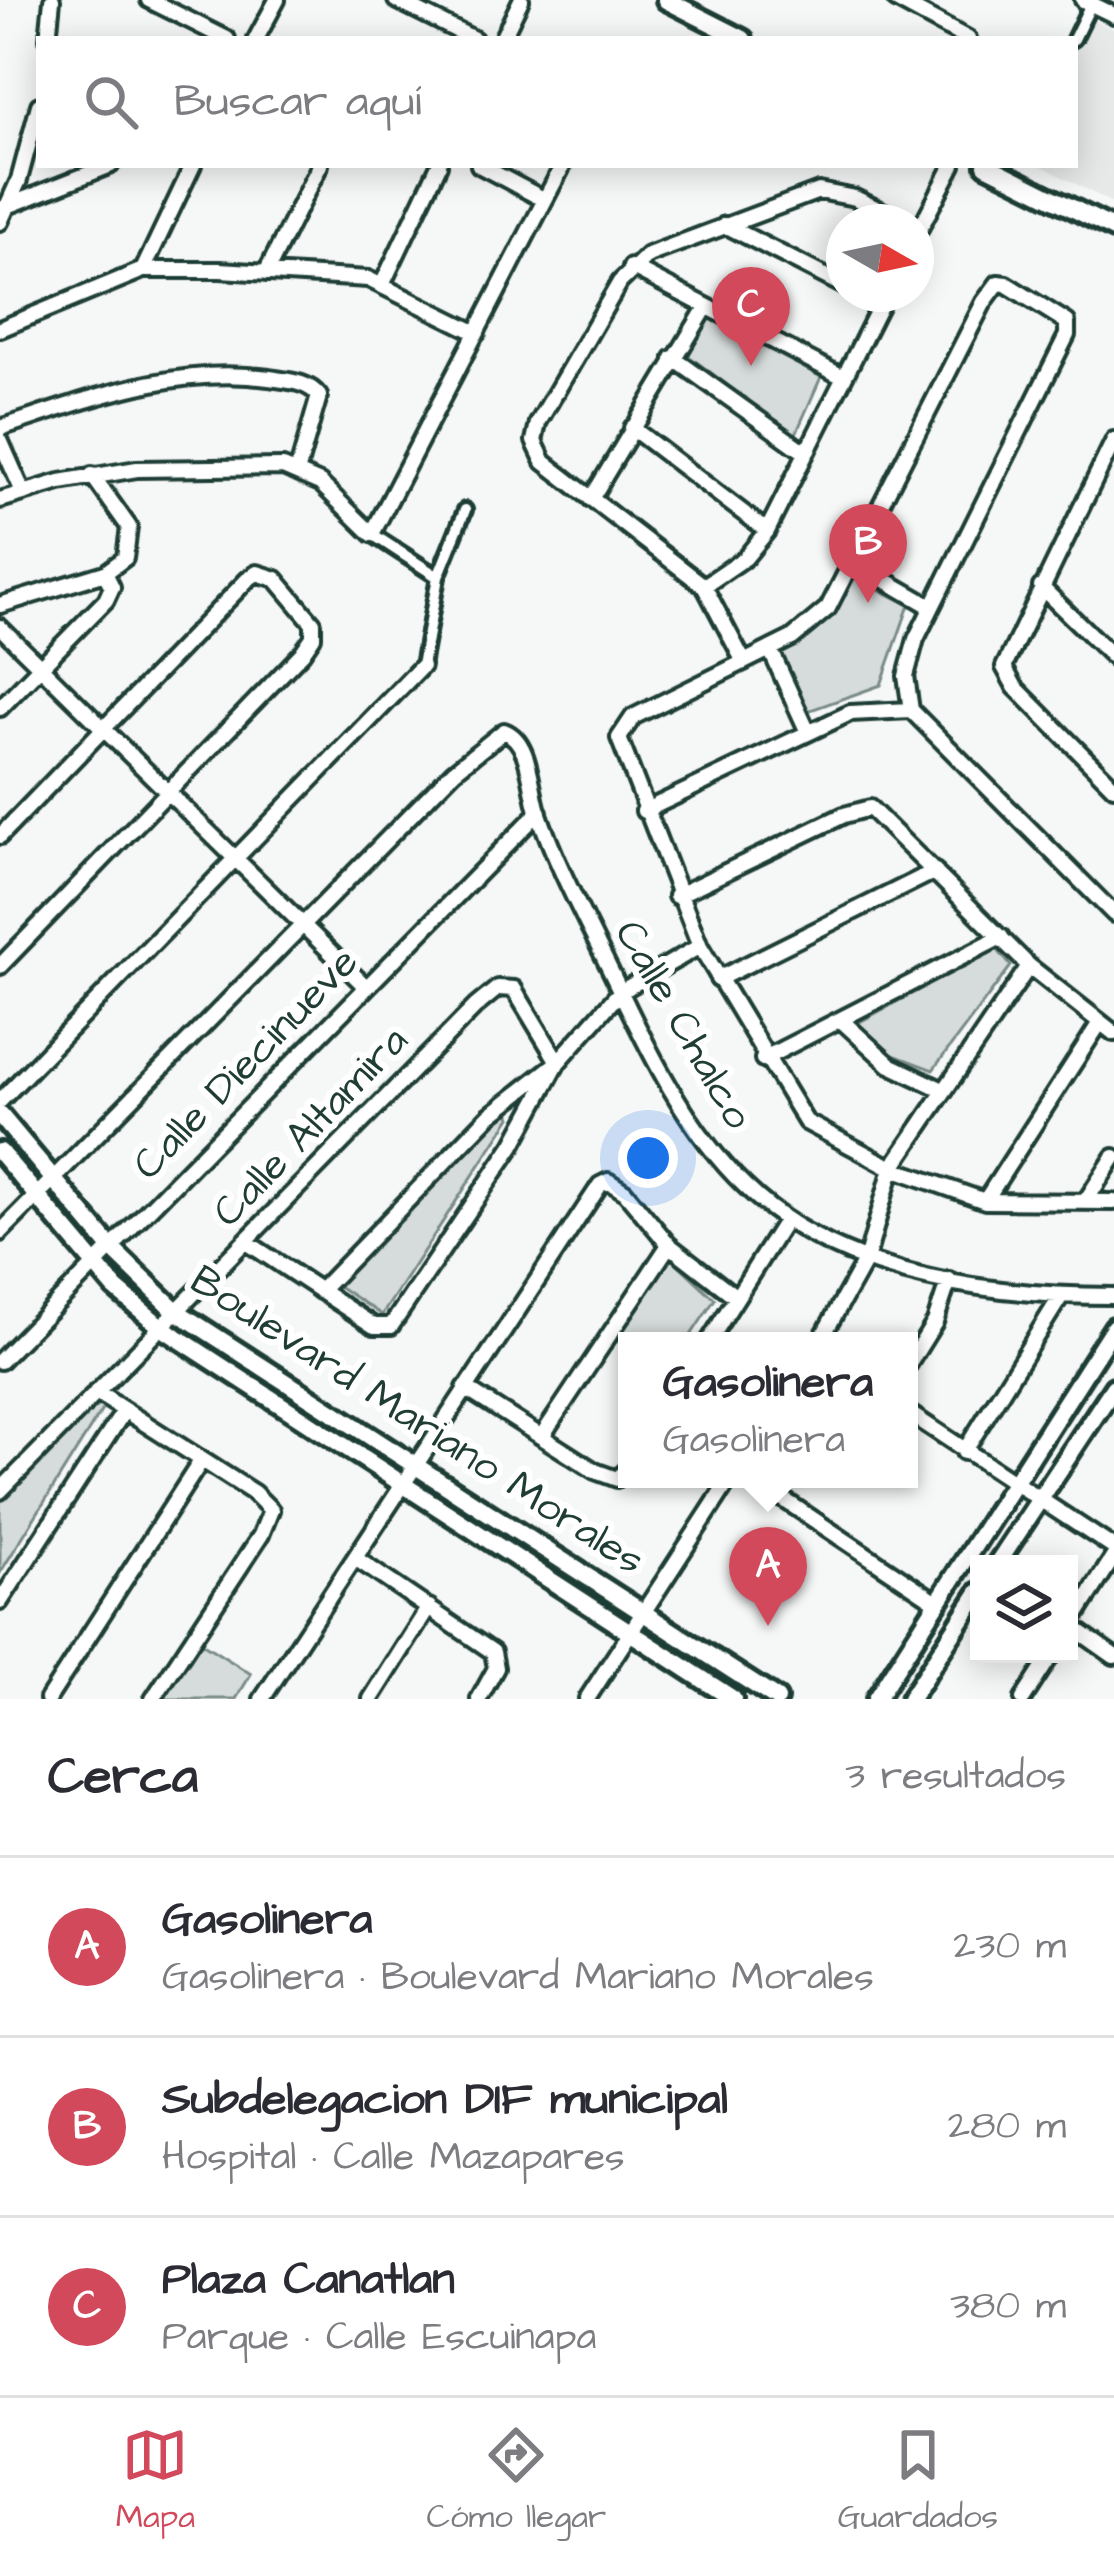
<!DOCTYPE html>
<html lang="es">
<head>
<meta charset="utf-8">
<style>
	:root { --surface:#fff; --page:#f2f2f3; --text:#2b2b33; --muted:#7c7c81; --line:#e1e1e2; --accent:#d1495b }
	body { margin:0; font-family:"Architects Daughter",sans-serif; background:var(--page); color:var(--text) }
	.controls { position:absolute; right:36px; bottom:36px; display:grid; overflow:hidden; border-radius:0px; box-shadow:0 6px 30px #0003 }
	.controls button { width:108px; height:108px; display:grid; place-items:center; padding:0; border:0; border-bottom:3px solid var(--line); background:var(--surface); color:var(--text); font:60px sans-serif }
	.compass { position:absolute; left:826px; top:204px; width:108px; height:108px; border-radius:50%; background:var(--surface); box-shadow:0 6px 30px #0003; rotate:99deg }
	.you { position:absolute; left:648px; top:1158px; width:42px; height:42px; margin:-30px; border:9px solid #fff; border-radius:50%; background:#1a73e8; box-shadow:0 0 0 18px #1a73e833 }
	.badge { display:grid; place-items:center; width:78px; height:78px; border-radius:50%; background:var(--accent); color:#fff; font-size:39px; font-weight:700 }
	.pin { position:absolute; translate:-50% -99px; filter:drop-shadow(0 3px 6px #0008) }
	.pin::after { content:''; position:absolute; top:63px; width:42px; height:36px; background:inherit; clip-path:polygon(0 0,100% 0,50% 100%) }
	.popup { position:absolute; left:618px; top:1332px; width:300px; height:156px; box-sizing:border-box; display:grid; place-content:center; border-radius:0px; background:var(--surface); filter:drop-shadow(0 3px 9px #0005); font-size:39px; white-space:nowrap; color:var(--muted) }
	.popup b { font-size:45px; color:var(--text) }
	.popup::after { content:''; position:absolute; left:50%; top:100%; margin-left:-24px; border:24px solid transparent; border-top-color:var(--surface) }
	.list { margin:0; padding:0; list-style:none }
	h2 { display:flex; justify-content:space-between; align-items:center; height:156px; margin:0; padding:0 48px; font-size:51px }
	h2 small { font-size:39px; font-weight:400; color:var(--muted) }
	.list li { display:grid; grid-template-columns:78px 1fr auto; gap:36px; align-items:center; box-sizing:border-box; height:180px; padding:0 48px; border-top:3px solid var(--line) }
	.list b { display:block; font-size:45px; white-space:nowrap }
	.list p { margin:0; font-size:39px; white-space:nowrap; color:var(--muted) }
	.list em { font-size:39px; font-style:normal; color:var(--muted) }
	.icon { flex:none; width:66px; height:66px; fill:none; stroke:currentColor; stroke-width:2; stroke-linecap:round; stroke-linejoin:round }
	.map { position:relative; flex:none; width:1114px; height:1699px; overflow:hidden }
	.search { position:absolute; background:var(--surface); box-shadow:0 6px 30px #0003; left:36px; right:36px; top:36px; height:132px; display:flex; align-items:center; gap:30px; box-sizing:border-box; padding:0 42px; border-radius:0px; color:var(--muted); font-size:45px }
	.sheet { height:696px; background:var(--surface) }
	nav { display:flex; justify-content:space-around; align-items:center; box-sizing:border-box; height:168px; border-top:3px solid var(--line); background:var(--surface); font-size:33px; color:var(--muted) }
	nav a { display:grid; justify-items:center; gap:6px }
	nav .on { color:var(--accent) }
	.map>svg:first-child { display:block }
	.built { fill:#e6e9e8 }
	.green { fill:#d6dcdb; stroke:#7a8c88; stroke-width:3 }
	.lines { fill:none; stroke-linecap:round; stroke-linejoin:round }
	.pedestrian-casing { stroke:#1f3d34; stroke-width:20 }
	.minor-casing { stroke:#1f3d34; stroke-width:22 }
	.tertiary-casing { stroke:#1f3d34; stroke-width:26 }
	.pedestrian { stroke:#fff; stroke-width:10 }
	.minor { stroke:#fff; stroke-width:14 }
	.tertiary { stroke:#fff; stroke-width:16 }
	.labels { text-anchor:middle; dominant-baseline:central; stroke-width:12; stroke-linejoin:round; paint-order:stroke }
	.street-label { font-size:42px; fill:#1f3d34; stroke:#fff }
</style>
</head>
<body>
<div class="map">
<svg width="1114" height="1699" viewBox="0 0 1114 1699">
	<rect width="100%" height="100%" fill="#f6f7f7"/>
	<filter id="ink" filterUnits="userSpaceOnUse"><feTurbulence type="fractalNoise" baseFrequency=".00833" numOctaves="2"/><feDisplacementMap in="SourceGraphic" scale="24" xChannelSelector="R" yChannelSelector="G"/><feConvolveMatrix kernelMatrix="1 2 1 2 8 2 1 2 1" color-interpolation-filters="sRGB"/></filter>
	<g filter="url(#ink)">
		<path class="built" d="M1089,18L1114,29V204L1040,165H1075V48Z"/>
		<path class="green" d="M707,317L821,377L795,436L682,351Z
			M854,577L909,605L881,685L808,711L778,652C812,634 840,615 854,577Z
			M996,948L1011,966L933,1070L888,1053L858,1023Z
			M508,1108L511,1117L382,1315L335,1284Z
			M670,1257L715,1299L687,1341H627V1348L616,1340Z
			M95,1398L103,1408L0,1573V1496Z
			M200,1642L251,1674L236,1699H163Z"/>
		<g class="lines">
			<g class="pedestrian-casing">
				<path id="pedestrian" d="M1074,39L1091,4
					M372,534L438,577
					M422,666L438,577L465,510"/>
			</g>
			<g class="minor-casing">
				<path id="minor" d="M149,0L227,39
					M396,0L474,39
					M896,0L968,39
					M1083,0L1114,15
					M48,39L52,0
					M256,39L277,0
					M502,39L521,0
					M479,165L545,200
					M5,207L111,165
					M0,222L19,180L39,105
					M725,225L844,286
					M916,236L953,165
					M631,267L843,377
					M143,270L193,165
					M266,273L320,165
					M383,283L439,165
					M860,294L880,304
					M0,329L143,270H220L368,279L477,333
					M673,358L806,453
					M0,428C90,399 174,365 269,378C287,381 308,381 319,396L298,469
					M632,428L767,531
					M0,440L23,492
					M1114,440L1004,667L1015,687L1114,787
					M591,499L705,309
					M0,500L60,482L137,469L283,467L320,483L372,534L563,165
					M854,562L930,606
					M704,586L745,558L767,531L886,294
					M1041,587L1114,658
					M0,605L105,573L125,558L129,527L92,475
					M0,627L366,987
					M770,649L807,730
					M744,662L704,586L544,462L534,441L538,423L620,282L648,255L819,191L855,198L905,222
					M0,708L106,600L112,587L105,573
					M911,710L906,676L916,639L1067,335V322L1006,284L998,283L984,302L828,608L792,638L633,717L619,738L700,946L806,1122L892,1168L985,1201L1114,1202
					M911,710L1114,914
					M644,811L850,713L911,710
					M0,836L248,579L257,573L276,579L313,623V637L302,653L0,966
					M676,896L844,815L870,808L1029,966L1114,1033
					M718,979L935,871
					M841,1020L890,1065L943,1090
					M763,1059L1001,937
					M0,1101L422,666
					M985,1201L1099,1024
					M1085,1202L1114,1157
					M0,1233L454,771L504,731C531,741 530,787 538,811C557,868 588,924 614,978C648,1050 687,1131 745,1186C838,1277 990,1296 1114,1296
					M245,1241L374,1326H391L513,1145L558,1062L620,992L700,946
					M709,1341L785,1221
					M820,1341L867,1257L892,1168L1029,966
					M0,1361L539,812
					M909,1364L935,1322L949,1280
					M465,1388L595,1471L617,1479L627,1470
					M96,1392L254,1493L271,1510L261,1535L153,1699
					M909,1413L1114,1548
					M542,1436L669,1245
					M964,1452L1061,1296
					M753,1479L937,1602
					M0,1491L476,1006L498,988L514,989L558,1062L489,1116L320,1291
					M355,1558L493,1652L496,1668L479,1699
					M0,1602L124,1411
					M1070,1625L1114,1656
					M1069,1627L1114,1556
					M48,1699L201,1461
					M262,1699L600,1185L608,1181L625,1192L669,1245L736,1297
					M371,1699L429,1607
					M587,1699L730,1479
					M1023,1699L1052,1654"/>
			</g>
			<g class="tertiary-casing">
				<path id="tertiary" d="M666,0L743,39
					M986,165L1114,229
					M0,1115L112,1249L176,1311L777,1699
					M0,1152L115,1288L161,1327L733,1699
					M997,1564L1114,1387
					M876,1699L1114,1327
					M910,1699L979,1592"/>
			</g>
			<use href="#pedestrian" class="pedestrian"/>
			<use href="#minor" class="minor"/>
			<use href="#tertiary" class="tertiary"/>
		</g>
	</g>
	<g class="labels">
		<g class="street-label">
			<text transform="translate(683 1025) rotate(60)">Calle Chalco</text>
			<text transform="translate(246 1064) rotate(-46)">Calle Diecinueve</text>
			<text transform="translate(311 1127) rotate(-46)">Calle Altamira</text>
			<text transform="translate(417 1421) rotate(33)">Boulevard Mariano Morales</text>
		</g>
	</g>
</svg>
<div class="controls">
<button><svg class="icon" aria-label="layers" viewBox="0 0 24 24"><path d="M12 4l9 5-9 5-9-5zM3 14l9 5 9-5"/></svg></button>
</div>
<svg class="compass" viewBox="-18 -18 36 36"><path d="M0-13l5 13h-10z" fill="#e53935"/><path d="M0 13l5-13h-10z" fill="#7c7c81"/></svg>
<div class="you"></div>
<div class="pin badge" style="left:768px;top:1626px">A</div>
<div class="popup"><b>Gasolinera</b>Gasolinera</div>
<div class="pin badge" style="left:868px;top:603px">B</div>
<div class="pin badge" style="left:751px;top:366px">C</div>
<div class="search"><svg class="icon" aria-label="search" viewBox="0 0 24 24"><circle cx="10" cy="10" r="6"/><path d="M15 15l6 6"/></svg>Buscar aquí</div>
</div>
<section class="sheet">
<h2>Cerca<small>3 resultados</small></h2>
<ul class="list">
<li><span class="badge">A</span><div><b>Gasolinera</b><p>Gasolinera · Boulevard Mariano Morales</p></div><em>230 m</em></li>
<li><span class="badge">B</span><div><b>Subdelegacion DIF municipal</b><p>Hospital · Calle Mazapares</p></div><em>280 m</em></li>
<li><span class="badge">C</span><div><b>Plaza Canatlan</b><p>Parque · Calle Escuinapa</p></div><em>380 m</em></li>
</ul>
</section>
<nav>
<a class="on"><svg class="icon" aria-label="map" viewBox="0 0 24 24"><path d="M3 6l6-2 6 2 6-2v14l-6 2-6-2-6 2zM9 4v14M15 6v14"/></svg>Mapa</a>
<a><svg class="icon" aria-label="directions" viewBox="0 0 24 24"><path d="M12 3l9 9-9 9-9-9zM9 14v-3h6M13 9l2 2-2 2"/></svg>Cómo llegar</a>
<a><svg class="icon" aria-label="saved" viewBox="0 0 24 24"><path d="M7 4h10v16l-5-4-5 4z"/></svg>Guardados</a>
</nav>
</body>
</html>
